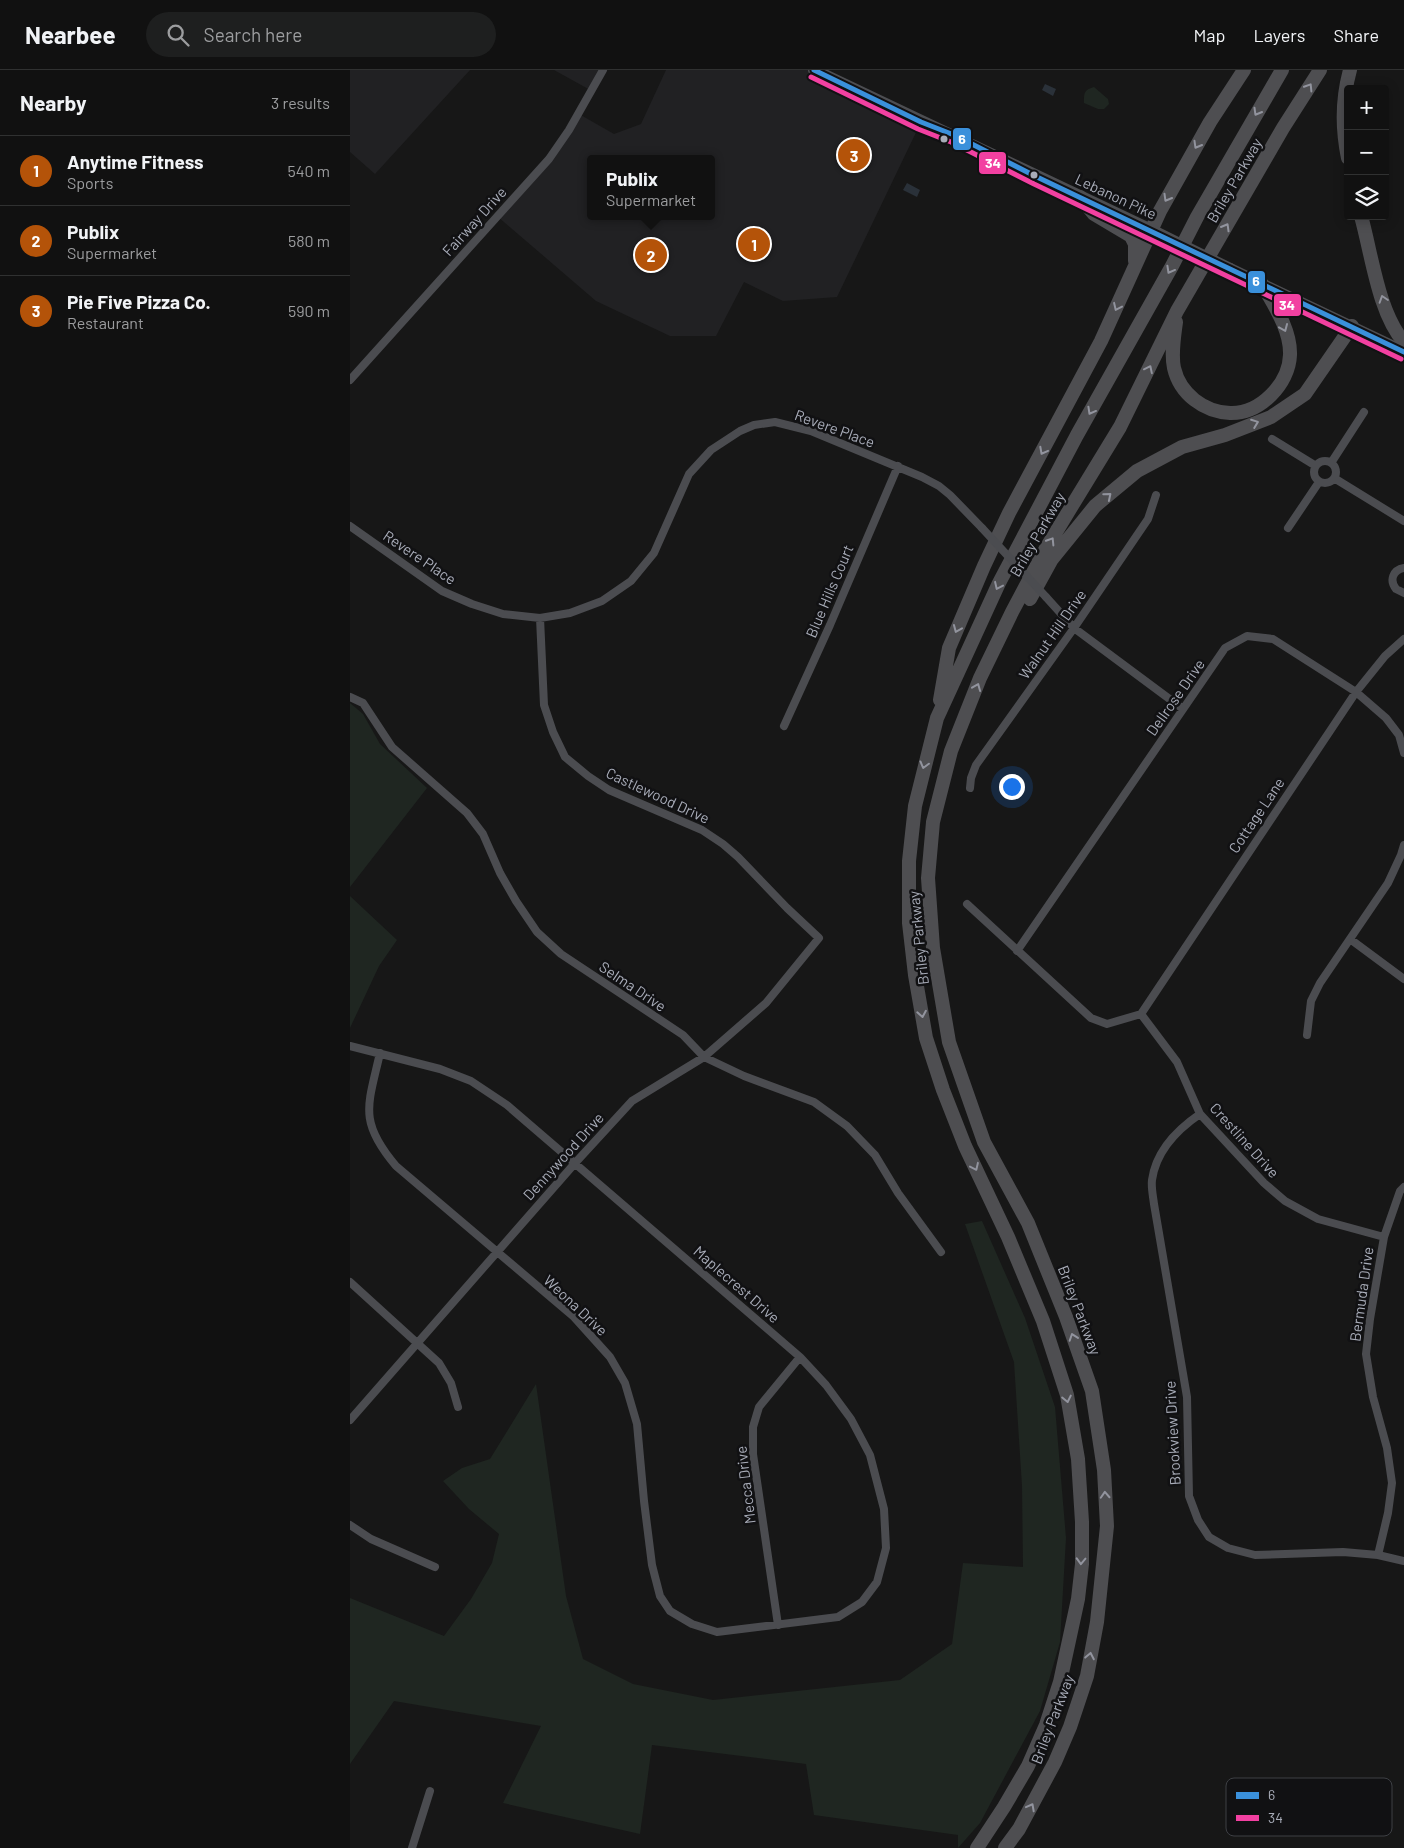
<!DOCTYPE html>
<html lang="en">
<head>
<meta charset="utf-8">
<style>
	:root { --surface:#111; --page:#1e1f1f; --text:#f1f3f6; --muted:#9c9d9f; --line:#303131; --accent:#b45309 }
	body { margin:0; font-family:Barlow,sans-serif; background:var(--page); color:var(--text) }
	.controls { position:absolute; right:15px; top:15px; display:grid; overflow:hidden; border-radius:5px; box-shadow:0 2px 12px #0003 }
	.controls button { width:45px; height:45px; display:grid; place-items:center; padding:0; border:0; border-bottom:1px solid var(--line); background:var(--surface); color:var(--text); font:25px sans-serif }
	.you { position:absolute; left:661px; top:716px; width:18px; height:18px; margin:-12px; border:4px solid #fff; border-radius:50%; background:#1a73e8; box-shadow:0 0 0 8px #1a73e833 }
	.badge { display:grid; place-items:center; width:32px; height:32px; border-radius:50%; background:var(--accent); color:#fff; font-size:16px; font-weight:700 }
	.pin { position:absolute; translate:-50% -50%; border:2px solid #fff; box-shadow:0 1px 5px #0006 }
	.popup { position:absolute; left:237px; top:85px; width:128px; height:65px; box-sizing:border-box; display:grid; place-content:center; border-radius:5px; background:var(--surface); filter:drop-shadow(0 1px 4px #0005); font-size:16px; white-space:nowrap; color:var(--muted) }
	.popup b { font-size:19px; color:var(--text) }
	.popup::after { content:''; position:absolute; left:50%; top:100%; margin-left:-10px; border:10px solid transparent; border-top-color:var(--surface) }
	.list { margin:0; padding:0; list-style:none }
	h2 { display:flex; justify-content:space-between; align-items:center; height:65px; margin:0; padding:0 20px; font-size:21px }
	h2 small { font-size:16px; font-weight:400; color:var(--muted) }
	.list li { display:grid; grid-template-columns:32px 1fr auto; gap:15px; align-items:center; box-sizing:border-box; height:70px; padding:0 20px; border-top:1px solid var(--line) }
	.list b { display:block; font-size:19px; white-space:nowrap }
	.list p { margin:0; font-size:16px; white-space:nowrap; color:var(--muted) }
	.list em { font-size:16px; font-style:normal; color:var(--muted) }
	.icon { flex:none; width:28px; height:28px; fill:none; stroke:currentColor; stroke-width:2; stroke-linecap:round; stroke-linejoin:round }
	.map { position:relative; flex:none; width:1054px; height:1778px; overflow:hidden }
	header { display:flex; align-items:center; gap:30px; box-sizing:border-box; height:70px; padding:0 25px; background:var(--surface); border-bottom:1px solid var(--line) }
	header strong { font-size:24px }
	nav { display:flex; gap:28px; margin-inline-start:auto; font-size:18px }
	.search { width:350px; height:45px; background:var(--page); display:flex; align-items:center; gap:12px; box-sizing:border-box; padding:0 18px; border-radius:28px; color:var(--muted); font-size:19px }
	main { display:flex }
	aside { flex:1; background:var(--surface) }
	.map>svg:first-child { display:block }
	.built { fill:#212123; fill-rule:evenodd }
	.green { fill:#1f2621 }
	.water { fill:#2a3139 }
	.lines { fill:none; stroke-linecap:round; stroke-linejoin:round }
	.minor { stroke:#4b4c50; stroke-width:8 }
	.primary { stroke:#4d4e52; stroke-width:12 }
	.motorway { stroke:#4e4e51; stroke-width:14 }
	.minor-bridge { stroke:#4b4c50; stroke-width:8 }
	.primary-bridge { stroke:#4d4e52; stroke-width:12 }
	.bus-1-casing { stroke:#111113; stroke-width:9 }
	.bus-2-casing { stroke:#111113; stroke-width:9 }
	.bus-1 { stroke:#3a90db; stroke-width:5 }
	.bus-2 { stroke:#f240a1; stroke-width:5 }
	.oneway { stroke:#92949e }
	.bus-dot { fill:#a8acb8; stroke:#111113; stroke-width:2 }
	.labels { text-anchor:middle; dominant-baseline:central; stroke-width:5; stroke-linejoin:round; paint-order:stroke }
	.street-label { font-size:15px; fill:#a8acb8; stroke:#111113 }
	.key { fill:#111113; stroke:#3e4045; stroke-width:1 }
	.key-label { font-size:14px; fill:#a8acb8 }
	.line-badge { stroke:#111113; stroke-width:2 }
	.badge-label { font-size:14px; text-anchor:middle; font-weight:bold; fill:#fff }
</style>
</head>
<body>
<header>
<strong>Nearbee</strong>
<div class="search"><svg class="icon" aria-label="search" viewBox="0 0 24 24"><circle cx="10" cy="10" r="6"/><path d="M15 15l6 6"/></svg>Search here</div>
<nav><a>Map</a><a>Layers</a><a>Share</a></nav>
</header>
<main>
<aside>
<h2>Nearby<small>3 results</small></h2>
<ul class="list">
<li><span class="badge">1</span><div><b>Anytime Fitness</b><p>Sports</p></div><em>540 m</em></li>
<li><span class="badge">2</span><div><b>Publix</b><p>Supermarket</p></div><em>580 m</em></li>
<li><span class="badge">3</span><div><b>Pie Five Pizza Co.</b><p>Restaurant</p></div><em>590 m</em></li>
</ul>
</aside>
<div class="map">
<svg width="1054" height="1778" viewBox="0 0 1054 1778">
	<rect width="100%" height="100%" fill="#171717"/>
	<path class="built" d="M0,0H120L25,104L0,82Z
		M204,0H253L242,21Z
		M316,0H464L571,52L487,227L433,231L394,212L366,266H320L246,231L147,146L199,89L229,44L264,64L291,54ZM241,89H361V146H241Z"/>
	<path class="green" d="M744,17L758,29L759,34L754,39H748L734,33C734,23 734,20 744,17Z
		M0,633L13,644L30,674L77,718L0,817Z
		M0,826L47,870L29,896L0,958Z
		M632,1151L675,1248L705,1337L716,1468L710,1572L690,1641L630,1753L608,1778V1765L464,1745L456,1694L302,1675L290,1764L153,1733L191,1656L44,1631L0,1694V1528L94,1566L121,1529L142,1493L149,1464L119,1439L93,1411L112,1398L140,1389L186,1314L216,1526L233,1589L283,1614L363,1630L550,1610L602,1574L613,1493L673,1497L672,1416L664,1292L615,1154Z"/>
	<path class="water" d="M695,14L706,19L703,26L692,20Z
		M557,113L570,120L567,127L553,120Z"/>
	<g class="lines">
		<path class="minor" d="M0,310L199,89L219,60L253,0
			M922,369L966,396
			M964 402a11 11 0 1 1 22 0a11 11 0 1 1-22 0Z
			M981,393L1014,342
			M984,408L1054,451
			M0,456L92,521L122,534L153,544L190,548L220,543L252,531L281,511L304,483L339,404L361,380L390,361L404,355L425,352L461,361L572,407L589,416L600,425L632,458
			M938,458L969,412
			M1054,498C1043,500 1039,510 1046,519L1054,523
			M696,527L724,558L833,639
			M0,627L13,633L42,677L117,743L133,764L150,803L166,831L187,862L211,884L333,965L354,987L394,1006L464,1032L497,1056L525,1085L548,1123L591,1182
			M434,656L480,555L548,396
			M620,718L621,708L626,695L724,558L798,449L806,425
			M617,834L741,948L757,954L791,944L827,992L850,1044L914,1113L935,1131L968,1149L1034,1167
			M1000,869L1054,909
			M667,881L875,578L897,566L923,569L1006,622L1036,648L1049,665L1054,683
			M791,944L1006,622L1035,586L1054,569
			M957,965L961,931L970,913L1038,813L1051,785L1054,775
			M0,976L90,999L121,1011L157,1035L450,1287L476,1315L501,1349L520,1385L534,1439L536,1478L527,1512L512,1532L488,1547L367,1562L342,1554L320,1541L310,1526L302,1495L294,1431L287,1354L275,1313L260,1287L224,1247L46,1096C8,1051 18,1036 30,983
			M850,1044C828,1059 806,1081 802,1110C801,1117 803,1126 804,1134L837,1327L839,1426L848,1450L859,1467L878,1478L905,1485L993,1482L1028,1485L1054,1491
			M0,1212L89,1293L101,1313L108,1337
			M0,1350L226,1092L282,1031L354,987L416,933L469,868L437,838L388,787L373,774L352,760L259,720L238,706L215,687L203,662L194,635L190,548
			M0,1455L21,1469L85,1497
			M1028,1485L1038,1443L1042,1413L1037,1378L1023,1327L1016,1284L1020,1249L1034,1167L1050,1121L1054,1117
			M428,1555L403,1384V1357L409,1337L450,1287
			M62,1778L80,1721"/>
		<path class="primary" d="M464,0L801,160
			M880,199L1054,282"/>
		<path class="motorway" d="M998,88C992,59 992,29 1000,0
			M730,127L744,144L781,166L785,174V191
			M1011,146C1022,185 1028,242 1054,272
			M826,252C824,267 821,284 824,298C830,324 854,342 880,343C910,344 939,314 940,285C941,260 924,235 912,214
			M680,529L702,489L745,436L787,401L832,377L875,365L921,347L955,324L1002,256
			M590,630L599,578L634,496L659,443L751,271L810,141L860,52L894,0
			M627,1778L654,1737L678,1696L696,1655L710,1612L728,1529L732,1494V1452L728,1389L717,1325L693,1251L658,1167L615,1076L593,1020L576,968L565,905L559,853V791L565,736L587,648L649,513L727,365L822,196L847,147L932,0
			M655,1778L669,1759L705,1692L720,1657L737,1606L747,1552L757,1456L754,1400L742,1321L716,1247L678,1153L634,1072L599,972L583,878L578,808L583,752L601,681L630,608L662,542L695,480L770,357L827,241L933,58L970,0"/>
		<path class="minor-bridge" d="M632,458L696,527"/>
		<path class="primary-bridge" d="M801,160L880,199"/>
		<g class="bus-1-casing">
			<path id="bus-1" d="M464,0L571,52L604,65L687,107L1054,282"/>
		</g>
		<g class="bus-2-casing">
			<path id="bus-2" d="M461,7L568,59L601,72L684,114L1051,289"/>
		</g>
		<use href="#bus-1" class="bus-1"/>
		<use href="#bus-2" class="bus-2"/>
	</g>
	<defs><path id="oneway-chevron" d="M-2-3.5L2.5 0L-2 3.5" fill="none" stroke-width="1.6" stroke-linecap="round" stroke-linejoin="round" transform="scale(1.25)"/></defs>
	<g class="oneway">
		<use href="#oneway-chevron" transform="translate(959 17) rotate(-58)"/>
		<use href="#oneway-chevron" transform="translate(907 42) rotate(120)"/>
		<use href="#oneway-chevron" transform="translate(847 75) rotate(120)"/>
		<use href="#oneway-chevron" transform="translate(817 128) rotate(120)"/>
		<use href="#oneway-chevron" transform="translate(876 157) rotate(-60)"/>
		<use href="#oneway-chevron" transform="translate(820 200) rotate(119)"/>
		<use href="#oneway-chevron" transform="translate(1033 229) rotate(-108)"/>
		<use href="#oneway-chevron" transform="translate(767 237) rotate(115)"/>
		<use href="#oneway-chevron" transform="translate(934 258) rotate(67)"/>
		<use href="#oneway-chevron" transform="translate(799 299) rotate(-64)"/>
		<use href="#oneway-chevron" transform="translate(741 341) rotate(119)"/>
		<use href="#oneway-chevron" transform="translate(905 353) rotate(-21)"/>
		<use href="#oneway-chevron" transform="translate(693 381) rotate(118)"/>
		<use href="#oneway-chevron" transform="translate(758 426) rotate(-40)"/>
		<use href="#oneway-chevron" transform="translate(701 471) rotate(-58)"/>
		<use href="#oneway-chevron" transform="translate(648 516) rotate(115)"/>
		<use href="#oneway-chevron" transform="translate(607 559) rotate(113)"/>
		<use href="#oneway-chevron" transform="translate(627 617) rotate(-68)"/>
		<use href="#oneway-chevron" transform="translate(574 695) rotate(105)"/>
		<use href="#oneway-chevron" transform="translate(572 944) rotate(80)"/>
		<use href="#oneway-chevron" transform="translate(625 1097) rotate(65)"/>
		<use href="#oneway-chevron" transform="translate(723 1267) rotate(-109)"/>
		<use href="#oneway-chevron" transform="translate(717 1329) rotate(78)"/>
		<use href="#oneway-chevron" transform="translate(755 1425) rotate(-93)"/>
		<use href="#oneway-chevron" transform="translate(731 1491) rotate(92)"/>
		<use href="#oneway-chevron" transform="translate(740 1586) rotate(-79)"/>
		<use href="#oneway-chevron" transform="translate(681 1737) rotate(-62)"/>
	</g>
	<g class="bus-dot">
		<circle cx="594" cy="69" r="4.5"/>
		<circle cx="684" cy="105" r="4.5"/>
	</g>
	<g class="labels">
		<g class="street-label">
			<text transform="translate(884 110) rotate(-60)">Briley Parkway</text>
			<text transform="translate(766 126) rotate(25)">Lebanon Pike</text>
			<text transform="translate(124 151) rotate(-48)">Fairway Drive</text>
			<text transform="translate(485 358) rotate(20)">Revere Place</text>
			<text transform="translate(687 464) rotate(-60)">Briley Parkway</text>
			<text transform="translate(70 487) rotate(34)">Revere Place</text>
			<text transform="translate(479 521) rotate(-67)">Blue Hills Court</text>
			<text transform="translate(702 564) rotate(-55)">Walnut Hill Drive</text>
			<text transform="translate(825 627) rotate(-55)">Dellrose Drive</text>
			<text transform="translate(308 725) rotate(25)">Castlewood Drive</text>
			<text transform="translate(906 745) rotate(-56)">Cottage Lane</text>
			<text transform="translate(568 868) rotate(-96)">Briley Parkway</text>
			<text transform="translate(283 916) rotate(34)">Selma Drive</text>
			<text transform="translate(895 1070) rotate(48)">Crestline Drive</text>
			<text transform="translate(213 1086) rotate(-48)">Dennywood Drive</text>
			<text transform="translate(387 1214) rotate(41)">Maplecrest Drive</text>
			<text transform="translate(1011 1224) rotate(-82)">Bermuda Drive</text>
			<text transform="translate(226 1235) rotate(43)">Weona Drive</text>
			<text transform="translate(730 1240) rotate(69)">Briley Parkway</text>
			<text transform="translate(822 1363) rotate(-93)">Brookview Drive</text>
			<text transform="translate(395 1415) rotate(-97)">Mecca Drive</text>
			<text transform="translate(702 1649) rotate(-69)">Briley Parkway</text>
		</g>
	</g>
	<rect x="876" y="1708" width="166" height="58" rx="8" class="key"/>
	<rect x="886" y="1722" width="23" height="7" fill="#3a90db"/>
	<rect x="886" y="1745" width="23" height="6" fill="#f240a1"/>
	<g class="key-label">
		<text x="918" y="1730">6</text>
		<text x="918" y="1753">34</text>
	</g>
	<g class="line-badge">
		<rect x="602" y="57" width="20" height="24" rx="5" fill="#3a90db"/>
		<rect x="628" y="81" width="29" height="24" rx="5" fill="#f240a1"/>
		<rect x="897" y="200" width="19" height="24" rx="5" fill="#3a90db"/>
		<rect x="923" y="223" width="29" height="24" rx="5" fill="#f240a1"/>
	</g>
	<g class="badge-label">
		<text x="612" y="74">6</text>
		<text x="643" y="98">34</text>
		<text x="906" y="216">6</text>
		<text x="937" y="240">34</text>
	</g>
</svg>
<div class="controls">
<button>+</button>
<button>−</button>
<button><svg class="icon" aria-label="layers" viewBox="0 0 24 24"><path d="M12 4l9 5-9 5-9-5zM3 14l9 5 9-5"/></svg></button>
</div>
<div class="you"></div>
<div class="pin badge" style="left:404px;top:174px">1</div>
<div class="pin badge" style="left:301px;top:185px">2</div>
<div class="popup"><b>Publix</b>Supermarket</div>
<div class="pin badge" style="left:504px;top:85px">3</div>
</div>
</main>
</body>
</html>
